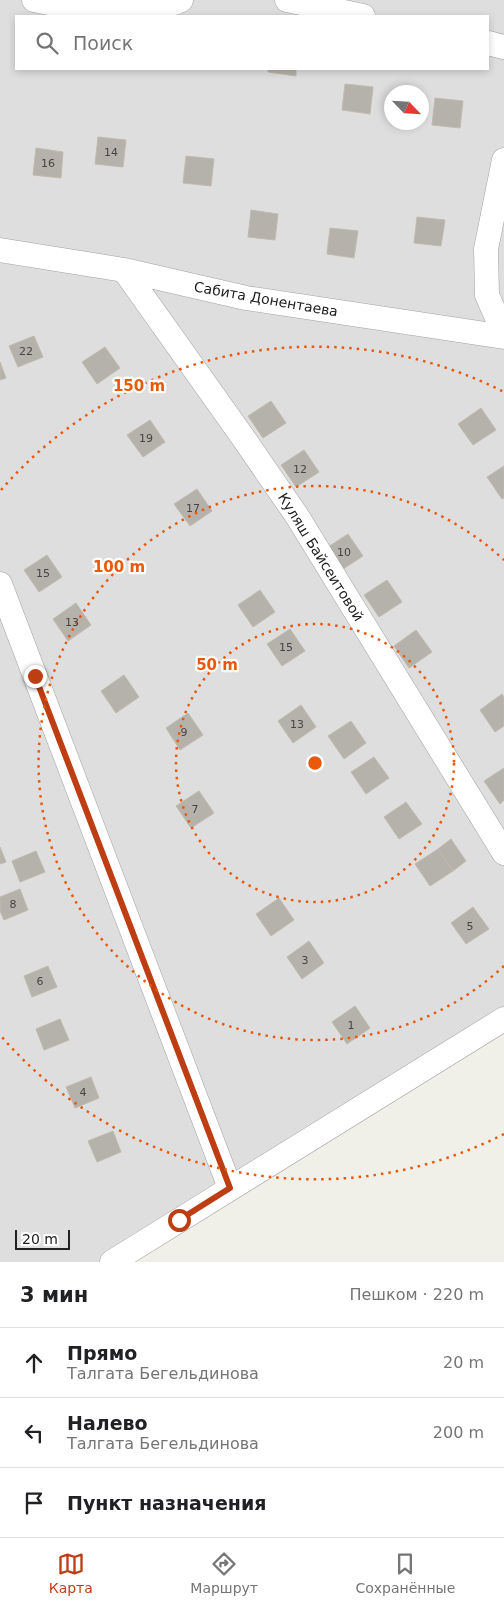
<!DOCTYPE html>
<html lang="ru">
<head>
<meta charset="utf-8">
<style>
	:root { --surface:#fff; --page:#f2f2f2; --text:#202124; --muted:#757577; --line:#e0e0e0; --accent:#be3e13 }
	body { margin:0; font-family:"DejaVu Sans",sans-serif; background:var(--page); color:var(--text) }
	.compass { position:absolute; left:384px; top:85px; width:45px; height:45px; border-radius:50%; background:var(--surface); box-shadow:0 2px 8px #0003; rotate:115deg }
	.scale { position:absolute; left:15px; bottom:12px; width:55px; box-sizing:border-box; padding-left:5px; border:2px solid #212121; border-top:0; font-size:14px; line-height:18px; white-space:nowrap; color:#212121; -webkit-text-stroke:4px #fff; paint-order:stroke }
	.stop { position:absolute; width:15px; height:15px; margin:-11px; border:4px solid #be3e13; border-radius:50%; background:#fff }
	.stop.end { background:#be3e13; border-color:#fff; box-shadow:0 1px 5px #0008 }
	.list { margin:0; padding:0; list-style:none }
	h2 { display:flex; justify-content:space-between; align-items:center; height:65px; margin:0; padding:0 20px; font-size:21px }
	h2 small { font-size:16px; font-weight:400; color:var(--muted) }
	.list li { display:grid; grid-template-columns:32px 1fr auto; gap:15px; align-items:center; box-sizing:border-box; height:70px; padding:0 20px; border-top:1px solid var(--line) }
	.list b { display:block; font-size:19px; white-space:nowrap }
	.list p { margin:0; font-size:16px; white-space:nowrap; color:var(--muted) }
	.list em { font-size:16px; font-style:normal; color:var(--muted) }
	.icon { flex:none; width:28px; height:28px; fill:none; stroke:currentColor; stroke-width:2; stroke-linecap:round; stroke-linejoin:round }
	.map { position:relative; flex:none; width:504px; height:1262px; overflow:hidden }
	.search { position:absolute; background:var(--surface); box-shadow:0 2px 8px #0003; left:15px; right:15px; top:15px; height:55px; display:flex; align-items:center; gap:12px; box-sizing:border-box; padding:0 18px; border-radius:0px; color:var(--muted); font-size:19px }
	.sheet { height:275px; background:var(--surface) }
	nav { display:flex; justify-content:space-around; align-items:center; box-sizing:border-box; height:70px; border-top:1px solid var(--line); background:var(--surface); font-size:14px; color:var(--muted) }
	nav a { display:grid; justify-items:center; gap:2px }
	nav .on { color:var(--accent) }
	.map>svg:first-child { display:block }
	.residential { fill:#dfdede; fill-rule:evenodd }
	.building { fill:#b5b2ab; stroke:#c1baac }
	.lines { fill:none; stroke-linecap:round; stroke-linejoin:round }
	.minor-casing { stroke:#a2a2a2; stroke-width:25 }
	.minor { stroke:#fff; stroke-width:24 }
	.route { stroke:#be3e13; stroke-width:6 }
	.ring { fill:none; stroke:#e8590c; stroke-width:2.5; stroke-dasharray:2.5 5 }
	.labels { text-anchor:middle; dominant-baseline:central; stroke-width:4.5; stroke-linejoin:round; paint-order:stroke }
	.number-label { font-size:11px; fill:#464544 }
	.street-label { font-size:14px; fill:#212121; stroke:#fff }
	.centre { fill:#e8590c; stroke:#fff; stroke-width:2.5 }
	.ring-label { font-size:15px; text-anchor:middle; font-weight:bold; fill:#e8590c; stroke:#fff; stroke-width:4.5; stroke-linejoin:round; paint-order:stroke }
</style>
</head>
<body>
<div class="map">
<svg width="504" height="1262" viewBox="0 0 504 1262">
	<rect width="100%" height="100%" fill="#f0efe8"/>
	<path class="residential" d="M0,0H504V1015L100,1262H0ZM16,16H488V69H16ZM392,92H422V122H392Z"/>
	<path class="building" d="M268,69H296V76L268,72Z
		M345,84L373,87L370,114L342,110Z
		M435,98L463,101L460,128L432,125Z
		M98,137L126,140L123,167L95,164Z
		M36,148L63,152L61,178L33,175Z
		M186,156L214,159L211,186L183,183Z
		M251,210L278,214L275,240L248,237Z
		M417,217L445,220L441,246L414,243Z
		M330,228L358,231L354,258L327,254Z
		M34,336L43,357L18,367L9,346Z
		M105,347L120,368L97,384L82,362Z
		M0,362L6,378L0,380Z
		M271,401L286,423L263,438L248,416Z
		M481,408L496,430L473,445L458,424Z
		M150,420L165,442L143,457L127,435Z
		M304,450L319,472L296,487L281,465Z
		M504,466V498L502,499L487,477Z
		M197,489L212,511L190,526L174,504Z
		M348,534L363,556L340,571L325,549Z
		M47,555L62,577L39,592L24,570Z
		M387,580L402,602L379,617L364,595Z
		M260,590L275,612L253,627L238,605Z
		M76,603L91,625L68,641L53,619Z
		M290,629L305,651L282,666L267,644Z
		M416,630L432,652L409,668L394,646Z
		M124,675L139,697L116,713L101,691Z
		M502,694L504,697V726L495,732L480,710Z
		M301,705L316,727L293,743L278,721Z
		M188,713L203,735L180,750L166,728Z
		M351,721L366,743L344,759L328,736Z
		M374,757L389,778L366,794L351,772Z
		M504,768V800L500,804L484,781Z
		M199,791L214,813L191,828L176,806Z
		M406,802L422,824L399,839L384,817Z
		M451,839L466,861L453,871L438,849Z
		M0,847L6,862L0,864Z
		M438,849L453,871L430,886L415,864Z
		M36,851L45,872L20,882L12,861Z
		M20,889L28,910L4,920L0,911V897Z
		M279,898L294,920L271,936L256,914Z
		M473,907L489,929L466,944L451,923Z
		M309,941L324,963L302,979L287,957Z
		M48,966L57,987L32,997L24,976Z
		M355,1006L370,1028L347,1044L332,1022Z
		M60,1019L69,1040L44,1050L36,1029Z
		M91,1077L99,1098L75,1108L66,1087Z
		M113,1131L121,1152L97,1162L88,1141Z"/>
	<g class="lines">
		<g class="minor-casing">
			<path id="minor" d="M34,0C76,9 140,19 181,0
				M287,0L363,16
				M488,43L504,47
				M504,160L486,249L487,295L504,334
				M0,250L124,270L246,298L504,337
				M124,270L242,436L297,516L504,853
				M0,584L230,1188
				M112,1262L504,1019"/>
		</g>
		<use href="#minor" class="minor"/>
	</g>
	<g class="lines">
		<path class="route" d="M35,676L230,1188L179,1220"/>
	</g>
	<g class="ring">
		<circle cx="315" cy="763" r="139"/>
		<path d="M504 966A277 277 0 1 1 504 560"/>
		<path d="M504 1134A416 416 0 0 1 1 1036M1 490A416 416 0 0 1 504 392"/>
	</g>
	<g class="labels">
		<g class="number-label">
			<text x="111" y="152">14</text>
			<text x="48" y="163">16</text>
			<text x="26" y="351">22</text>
			<text x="146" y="438">19</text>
			<text x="300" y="469">12</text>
			<text x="193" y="508">17</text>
			<text x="344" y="552">10</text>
			<text x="43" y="573">15</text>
			<text x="72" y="622">13</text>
			<text x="286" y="647">15</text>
			<text x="297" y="724">13</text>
			<text x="184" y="732">9</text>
			<text x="195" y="809">7</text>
			<text x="13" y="904">8</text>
			<text x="470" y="926">5</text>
			<text x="305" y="960">3</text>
			<text x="40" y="981">6</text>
			<text x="351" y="1025">1</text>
			<text x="83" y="1092">4</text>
		</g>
		<g class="street-label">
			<text transform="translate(266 299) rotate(10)">Сабита Донентаева</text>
			<text transform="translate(321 557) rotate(58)">Куляш Байсеитовой</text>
		</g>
	</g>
	<circle cx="315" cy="763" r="8" class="centre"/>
	<g class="ring-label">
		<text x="139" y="391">150 m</text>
		<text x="119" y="572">100 m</text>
		<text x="217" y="670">50 m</text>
	</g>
</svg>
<svg class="compass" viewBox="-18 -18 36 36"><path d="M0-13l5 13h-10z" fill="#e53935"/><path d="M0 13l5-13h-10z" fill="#757577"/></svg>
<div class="scale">20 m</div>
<div class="stop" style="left:179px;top:1220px"></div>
<div class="stop end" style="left:35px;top:676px"></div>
<div class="search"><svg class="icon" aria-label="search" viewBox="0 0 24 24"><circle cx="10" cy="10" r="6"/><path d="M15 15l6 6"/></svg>Поиск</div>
</div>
<section class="sheet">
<h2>3 мин<small>Пешком · 220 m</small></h2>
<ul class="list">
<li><svg class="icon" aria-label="ahead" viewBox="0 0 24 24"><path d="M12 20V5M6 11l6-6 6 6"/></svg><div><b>Прямо</b><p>Талгата Бегельдинова</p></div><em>20 m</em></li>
<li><svg class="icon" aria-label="left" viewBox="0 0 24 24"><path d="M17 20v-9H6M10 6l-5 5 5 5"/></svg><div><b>Налево</b><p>Талгата Бегельдинова</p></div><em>200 m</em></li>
<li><svg class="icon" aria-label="arrive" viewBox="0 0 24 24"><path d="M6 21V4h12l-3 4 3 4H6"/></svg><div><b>Пункт назначения</b></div></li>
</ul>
</section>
<nav>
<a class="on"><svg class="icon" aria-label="map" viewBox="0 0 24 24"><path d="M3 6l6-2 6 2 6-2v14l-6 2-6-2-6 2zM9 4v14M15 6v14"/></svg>Карта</a>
<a><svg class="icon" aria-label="directions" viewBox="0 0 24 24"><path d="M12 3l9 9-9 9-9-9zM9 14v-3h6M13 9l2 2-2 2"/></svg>Маршрут</a>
<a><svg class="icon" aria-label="saved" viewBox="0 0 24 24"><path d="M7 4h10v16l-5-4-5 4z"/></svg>Сохранённые</a>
</nav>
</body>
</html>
